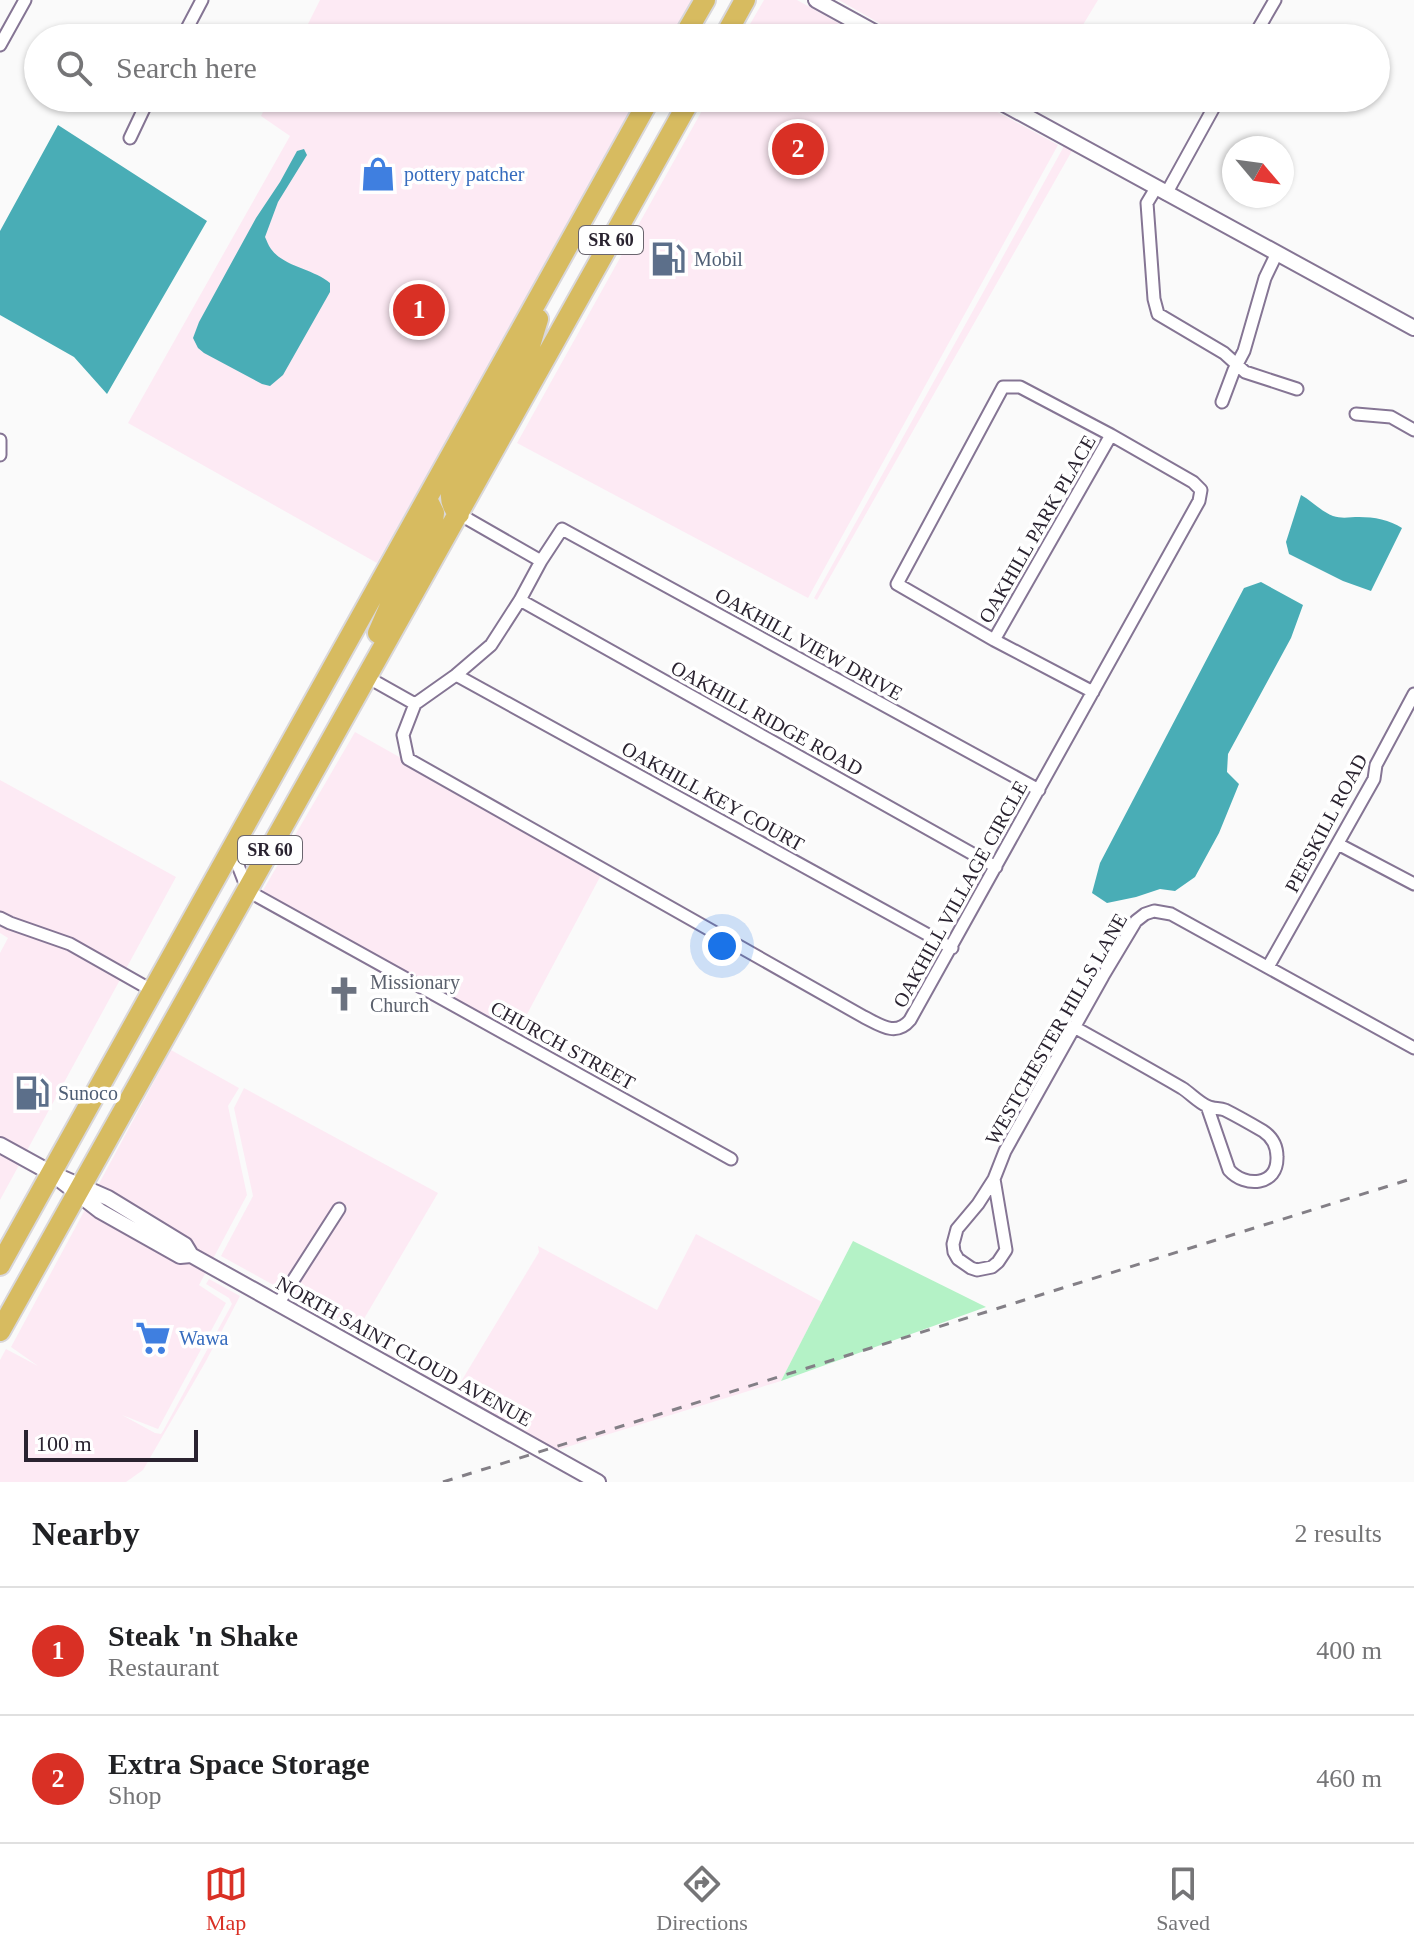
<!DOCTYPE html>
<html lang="en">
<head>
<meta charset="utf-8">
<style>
	:root { --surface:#fff; --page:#f6f6f6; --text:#202124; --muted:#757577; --line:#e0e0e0; --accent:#d93025 }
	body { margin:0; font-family:Georgia,serif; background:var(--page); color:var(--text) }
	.compass { position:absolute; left:1222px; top:136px; width:72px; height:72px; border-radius:50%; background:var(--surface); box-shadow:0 2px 6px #0004; rotate:119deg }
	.scale { position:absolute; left:24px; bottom:20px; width:174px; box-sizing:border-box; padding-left:8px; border:4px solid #2a2330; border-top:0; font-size:22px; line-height:28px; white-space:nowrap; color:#2a2330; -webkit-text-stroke:6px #fff; paint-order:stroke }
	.you { position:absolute; left:722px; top:946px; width:28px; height:28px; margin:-20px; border:6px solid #fff; border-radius:50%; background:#1a73e8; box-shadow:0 0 0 12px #1a73e833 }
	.badge { display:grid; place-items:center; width:52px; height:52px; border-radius:50%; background:var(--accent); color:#fff; font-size:26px; font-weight:700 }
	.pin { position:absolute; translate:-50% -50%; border:4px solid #fff; box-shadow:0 2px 8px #0006 }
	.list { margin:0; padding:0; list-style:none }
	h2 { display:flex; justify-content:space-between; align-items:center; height:104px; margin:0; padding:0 32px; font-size:34px }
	h2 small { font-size:26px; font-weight:400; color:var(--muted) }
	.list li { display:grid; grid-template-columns:52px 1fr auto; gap:24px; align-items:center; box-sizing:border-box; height:128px; padding:0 32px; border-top:2px solid var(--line) }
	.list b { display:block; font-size:30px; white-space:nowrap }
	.list p { margin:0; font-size:26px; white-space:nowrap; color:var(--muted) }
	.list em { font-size:26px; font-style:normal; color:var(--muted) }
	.icon { flex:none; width:44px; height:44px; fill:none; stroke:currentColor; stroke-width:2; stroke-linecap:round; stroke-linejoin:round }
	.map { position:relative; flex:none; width:1414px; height:1482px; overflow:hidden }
	.search { position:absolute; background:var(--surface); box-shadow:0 2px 6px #0004; left:24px; right:24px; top:24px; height:88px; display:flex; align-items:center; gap:20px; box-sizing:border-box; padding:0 28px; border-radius:44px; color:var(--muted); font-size:30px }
	.sheet { height:360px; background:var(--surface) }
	nav { display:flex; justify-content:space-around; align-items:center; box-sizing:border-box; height:112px; border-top:2px solid var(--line); background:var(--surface); font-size:22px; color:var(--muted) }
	nav a { display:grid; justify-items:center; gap:4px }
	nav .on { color:var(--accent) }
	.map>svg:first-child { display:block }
	.commercial { fill:#fdeaf4 }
	.green { fill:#b4f2c6 }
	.water { fill:#49adb6 }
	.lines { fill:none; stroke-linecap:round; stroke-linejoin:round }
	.minor-casing { stroke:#857594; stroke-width:15 }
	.tertiary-casing { stroke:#857594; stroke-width:18 }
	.trunk-casing { stroke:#d9d7da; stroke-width:24 }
	.minor { stroke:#fff; stroke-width:11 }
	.tertiary { stroke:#fff; stroke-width:14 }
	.trunk { stroke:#d7bb60; stroke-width:20 }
	.rail { stroke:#837f86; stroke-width:3; stroke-dasharray:10 10; stroke-linecap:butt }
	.labels { text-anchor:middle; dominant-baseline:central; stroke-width:7; stroke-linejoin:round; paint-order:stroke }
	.shield { fill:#fff; stroke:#6a656e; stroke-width:2 }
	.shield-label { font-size:18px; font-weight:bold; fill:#2a2330 }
	.shop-label { font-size:20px; fill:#366cbe; stroke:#fff; text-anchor:start }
	.service-label { font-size:20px; fill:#4e5e75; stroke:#fff; text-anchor:start }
	.street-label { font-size:20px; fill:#2a2330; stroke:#fff }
	.worship-label { font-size:20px; fill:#5b616d; stroke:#fff; text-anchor:start }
</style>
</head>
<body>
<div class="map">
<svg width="1414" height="1482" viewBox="0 0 1414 1482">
	<rect width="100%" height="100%" fill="#fafafa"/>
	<path class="commercial" d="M320,0H695L674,38H301Z
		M764,0H797L865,38H742Z
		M839,0H1098L1075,38H905Z
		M270,98H640L377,563L128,423L290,136L261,116Z
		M709,98H972L1058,145L808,598L517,443Z
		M1063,144L1073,149L817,600L814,598L1063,148Z
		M355,732L401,758L405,764L601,875L517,1033L262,892Z
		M0,780L176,877L0,1200V953L8,938L0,933Z
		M171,1050L239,1088L228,1106L247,1195L199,1285L226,1303L158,1429L122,1415L155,1433L161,1434L163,1431L232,1304L229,1298L206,1284L209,1279L240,1296L206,1361L143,1470L126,1482H0V1360L6,1349L38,1366L11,1347Z
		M244,1088L438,1193L358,1329V1334L291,1295L348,1208L338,1200L279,1288L221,1256L253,1196L234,1108Z
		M696,1234L822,1302L781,1381L554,1451L407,1367L381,1349L451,1390H456L539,1252L538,1246L657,1310Z"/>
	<path class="green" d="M853,1241L986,1307L781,1381Z"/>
	<path class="water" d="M58,125L207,221L107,394L74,357L0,315V231Z
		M304,149L307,155L278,202L265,237C267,241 268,245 271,249C284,267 314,269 330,283V292L283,375L270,386L262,384L204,353L198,348L193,338L199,322L256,218L280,182L297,151Z
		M1301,495C1312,501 1322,512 1333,516C1342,519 1350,517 1359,517C1374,517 1390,520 1402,528L1371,591L1343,581L1289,554L1286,542Z
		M1261,582L1303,605L1291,638L1228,754L1227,772L1239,784L1219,833L1195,877L1175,891L1160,889L1136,897L1107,903L1092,893L1100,863L1244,588Z"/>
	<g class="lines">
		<g class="minor-casing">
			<path id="minor" d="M182,38L202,0
				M1253,38L1275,0
				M0,45L25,0
				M130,138L149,98
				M1156,188L1147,203L1154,299L1158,314L1224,353L1245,372L1297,389
				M1166,194L1219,98
				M1222,402L1234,370L1244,351L1265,278L1277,253
				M1356,414L1391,417L1414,430
				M0,440V455
				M459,514L541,561
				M520,600L996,867
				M994,640L1111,435
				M456,675L952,948
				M367,677L415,704
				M1039,790L562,529L541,561L520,600L491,645L456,675L415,704L403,735L408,759L864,1017C880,1025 896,1037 910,1020L1199,501L1201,490L1193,482L1111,435L1020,387H1003L897,584L994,640L1093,692
				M1338,844L1414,884
				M232,850L248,891L731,1159
				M0,918L10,923L70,944L153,991
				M1268,967L1374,779L1376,765L1414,694
				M1074,1027C1110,1047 1146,1067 1182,1088C1190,1093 1198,1102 1207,1106C1212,1109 1219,1108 1225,1110C1237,1116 1251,1124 1263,1131C1272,1137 1277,1146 1277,1157C1278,1186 1245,1188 1229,1170L1207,1106
				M994,1179L1006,1250L998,1262L992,1267L977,1270L971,1268L958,1259L954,1252L953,1244L957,1229L978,1204L994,1179L1005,1151L1103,976L1136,921L1145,914L1154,911L1171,914L1414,1048
				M278,1304L339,1209"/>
		</g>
		<g class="tertiary-casing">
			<path id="tertiary" d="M816,0L885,38
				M993,98L1414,328
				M0,1145L51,1173L108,1198L185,1245L191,1255
				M51,1173L100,1211L180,1256L191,1255L598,1482"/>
		</g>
		<g class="trunk-casing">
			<path id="trunk" d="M683,38L705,0
				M724,38L745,0
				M459,514C450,505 449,495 453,483L528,352L538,319
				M378,633L392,601L432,529L434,513L427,499
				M0,1265L650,98
				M0,1331L691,98"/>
		</g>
		<use href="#minor" class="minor"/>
		<use href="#tertiary" class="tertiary"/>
		<use href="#trunk" class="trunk"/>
		<path class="rail" d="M443,1482L1414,1178"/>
	</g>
	<defs>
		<g id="shop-bare" transform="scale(2.76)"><path d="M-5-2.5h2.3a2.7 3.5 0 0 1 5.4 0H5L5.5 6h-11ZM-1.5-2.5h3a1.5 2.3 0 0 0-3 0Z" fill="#3f7fe0" stroke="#fff" stroke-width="2.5" paint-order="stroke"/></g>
		<g id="fuel-bare" transform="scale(2.76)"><path d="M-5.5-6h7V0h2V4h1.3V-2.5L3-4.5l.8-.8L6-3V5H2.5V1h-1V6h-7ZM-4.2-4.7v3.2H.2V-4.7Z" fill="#5c6f8a" stroke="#fff" stroke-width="2.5" paint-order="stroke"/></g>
		<g id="church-bare" transform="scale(2.76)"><path d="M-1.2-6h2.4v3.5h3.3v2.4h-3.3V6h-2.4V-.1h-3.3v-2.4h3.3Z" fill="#6b7280" stroke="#fff" stroke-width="2.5" paint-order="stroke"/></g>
		<g id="supermarket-bare" transform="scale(2.76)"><path d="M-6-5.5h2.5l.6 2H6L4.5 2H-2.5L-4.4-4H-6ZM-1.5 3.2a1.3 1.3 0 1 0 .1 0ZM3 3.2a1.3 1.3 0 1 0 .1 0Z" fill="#3f7fe0" stroke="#fff" stroke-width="2.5" paint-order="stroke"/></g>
	</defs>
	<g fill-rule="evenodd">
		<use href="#shop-bare" x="378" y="174"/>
		<use href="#fuel-bare" x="668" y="259"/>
		<use href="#church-bare" x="344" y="994"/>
		<use href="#fuel-bare" x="32" y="1093"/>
		<use href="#supermarket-bare" x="153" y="1338"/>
	</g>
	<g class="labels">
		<g class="shield">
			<rect x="579" y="226" width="64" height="28" rx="6"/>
			<rect x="238" y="836" width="64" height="28" rx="6"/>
		</g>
		<g class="shield-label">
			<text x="611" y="240">SR 60</text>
			<text x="270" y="850">SR 60</text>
		</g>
		<g class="shop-label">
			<text x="404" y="174">pottery patcher</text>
			<text x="179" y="1338">Wawa</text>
		</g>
		<g class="service-label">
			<text x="694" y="259">Mobil</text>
			<text x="58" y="1093">Sunoco</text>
		</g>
		<g class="street-label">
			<text transform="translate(1037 529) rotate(-60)">OAKHILL PARK PLACE</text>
			<text transform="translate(809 644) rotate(29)">OAKHILL VIEW DRIVE</text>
			<text transform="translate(767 718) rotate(29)">OAKHILL RIDGE ROAD</text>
			<text transform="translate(713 796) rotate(29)">OAKHILL KEY COURT</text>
			<text transform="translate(1326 823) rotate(-62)">PEESKILL ROAD</text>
			<text transform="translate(960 894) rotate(-61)">OAKHILL VILLAGE CIRCLE</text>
			<text transform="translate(1056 1029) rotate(-60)">WESTCHESTER HILLS LANE</text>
			<text transform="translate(563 1045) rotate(29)">CHURCH STREET</text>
			<text transform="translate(404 1351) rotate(29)">NORTH SAINT CLOUD AVENUE</text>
		</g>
		<g class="worship-label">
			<text x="370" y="982">Missionary<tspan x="370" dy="23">Church</tspan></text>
		</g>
	</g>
</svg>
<svg class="compass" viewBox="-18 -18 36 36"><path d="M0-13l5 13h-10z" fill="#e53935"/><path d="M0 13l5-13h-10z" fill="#757577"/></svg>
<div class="scale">100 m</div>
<div class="you"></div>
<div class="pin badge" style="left:419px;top:310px">1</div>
<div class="pin badge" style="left:798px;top:149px">2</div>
<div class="search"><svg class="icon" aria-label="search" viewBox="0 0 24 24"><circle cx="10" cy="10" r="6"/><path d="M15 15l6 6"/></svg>Search here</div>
</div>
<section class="sheet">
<h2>Nearby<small>2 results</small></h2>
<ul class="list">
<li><span class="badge">1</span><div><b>Steak 'n Shake</b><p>Restaurant</p></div><em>400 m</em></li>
<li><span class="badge">2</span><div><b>Extra Space Storage</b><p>Shop</p></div><em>460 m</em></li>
</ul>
</section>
<nav>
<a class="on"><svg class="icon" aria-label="map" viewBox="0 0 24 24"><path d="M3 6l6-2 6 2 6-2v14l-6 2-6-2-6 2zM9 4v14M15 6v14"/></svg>Map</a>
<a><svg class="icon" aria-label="directions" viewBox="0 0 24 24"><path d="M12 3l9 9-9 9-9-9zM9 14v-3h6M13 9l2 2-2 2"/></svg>Directions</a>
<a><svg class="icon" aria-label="saved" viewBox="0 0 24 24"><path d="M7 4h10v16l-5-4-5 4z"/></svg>Saved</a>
</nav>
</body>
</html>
